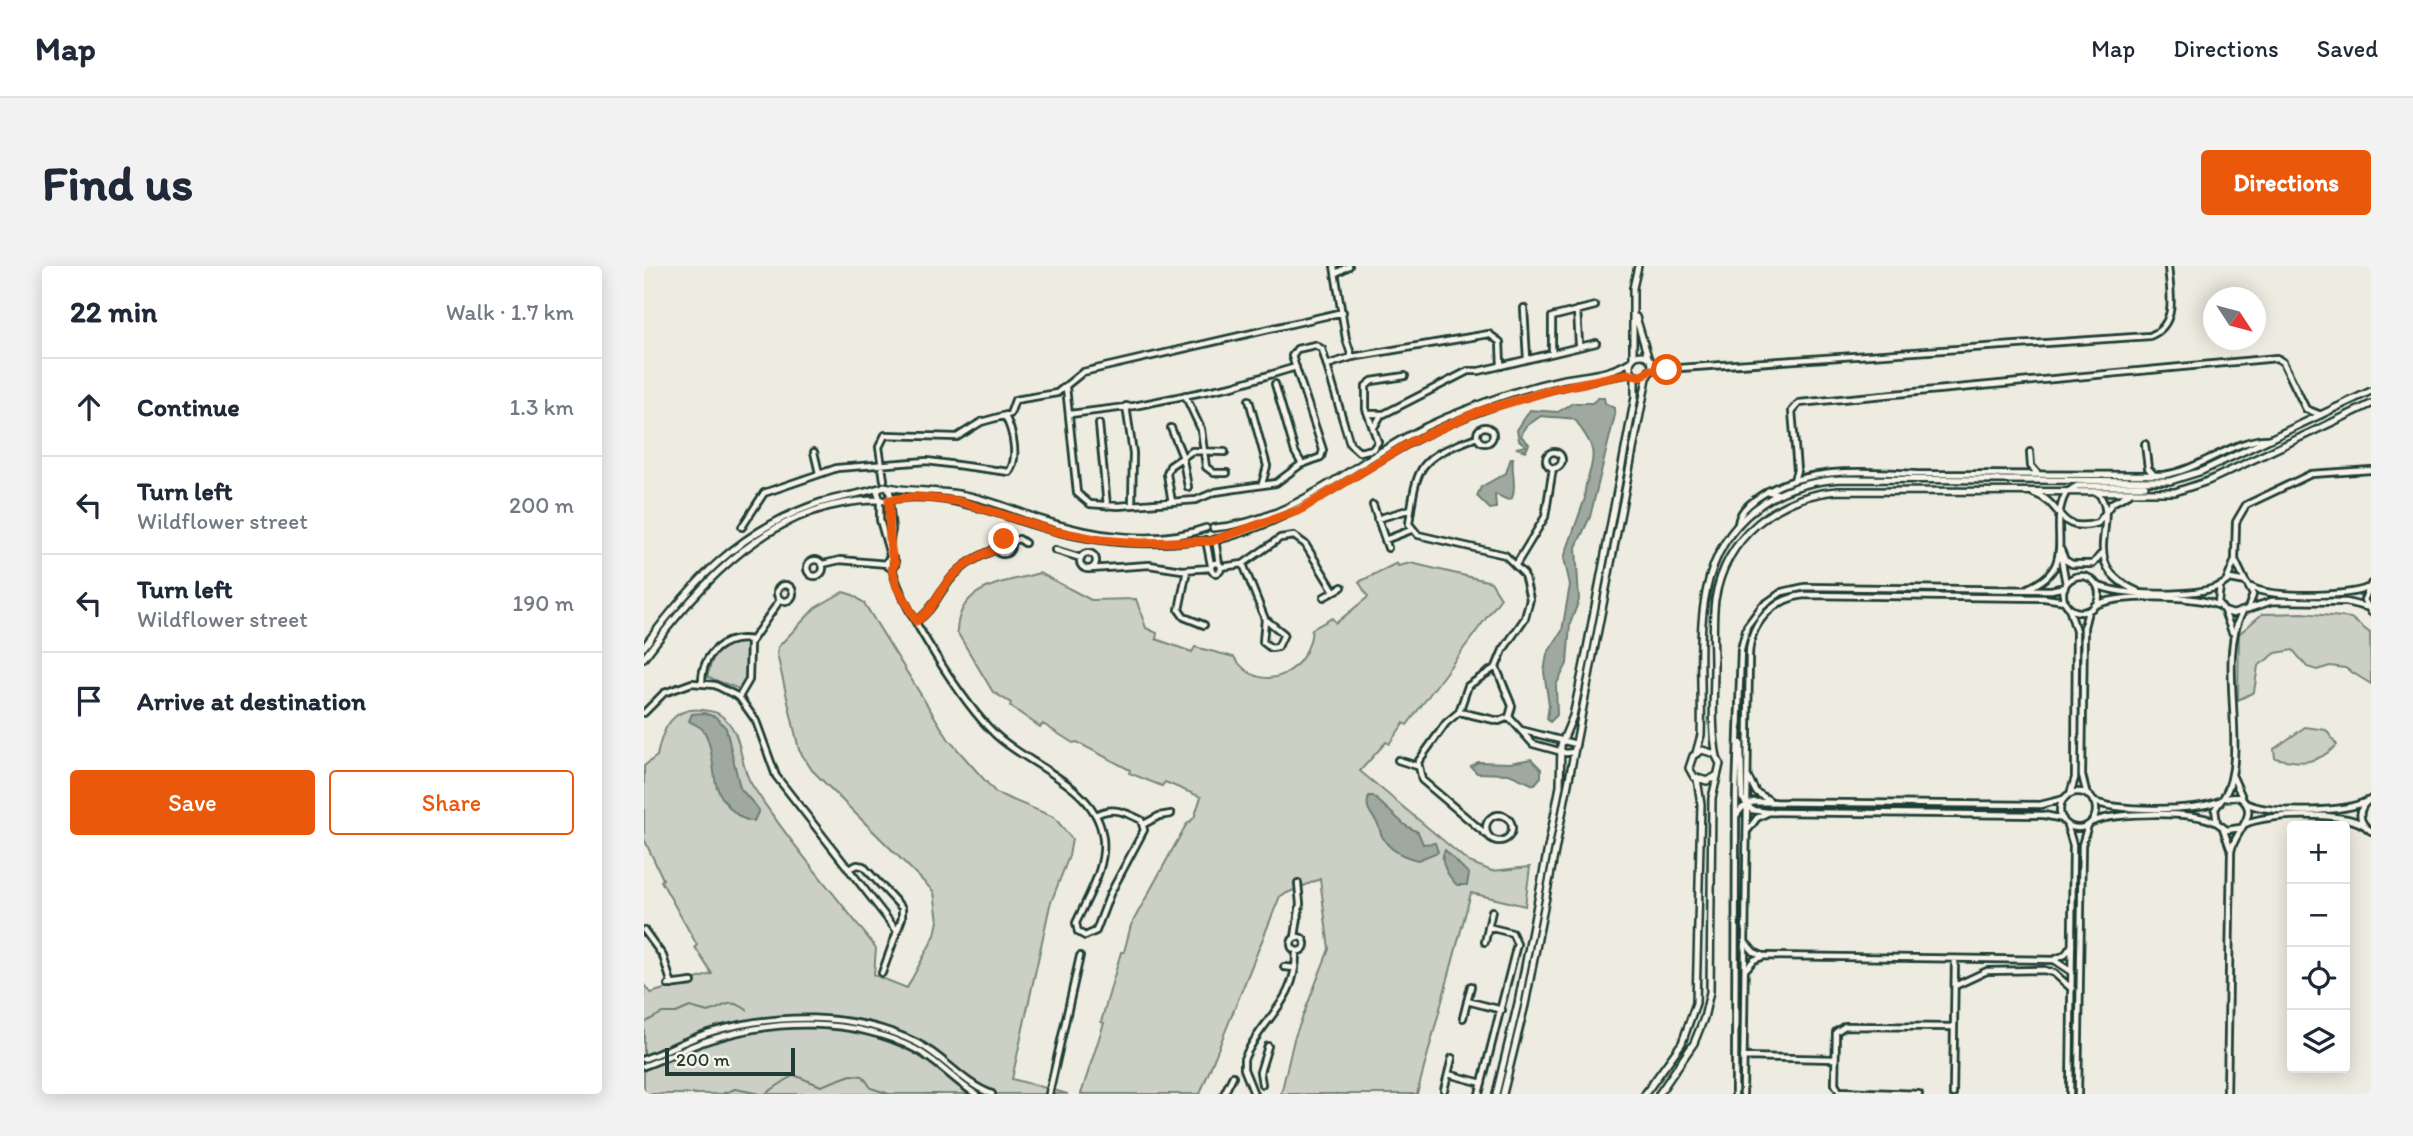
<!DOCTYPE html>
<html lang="en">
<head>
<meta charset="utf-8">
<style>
	:root { --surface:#fff; --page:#f2f2f3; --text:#1f2937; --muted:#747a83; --line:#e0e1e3; --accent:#ea580c }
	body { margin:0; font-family:Itim,sans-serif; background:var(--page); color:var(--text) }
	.controls { position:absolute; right:21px; bottom:21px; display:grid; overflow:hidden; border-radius:7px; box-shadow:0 4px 18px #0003 }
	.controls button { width:63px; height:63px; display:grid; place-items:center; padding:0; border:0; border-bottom:2px solid var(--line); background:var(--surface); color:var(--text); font:35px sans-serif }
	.compass { position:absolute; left:1559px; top:21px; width:63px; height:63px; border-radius:50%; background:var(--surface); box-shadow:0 4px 18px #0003; rotate:126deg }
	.scale { position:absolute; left:21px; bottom:18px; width:130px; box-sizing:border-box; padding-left:7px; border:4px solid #1f3d34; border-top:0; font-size:19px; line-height:24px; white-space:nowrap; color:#1f3d34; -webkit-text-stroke:5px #f7f3e8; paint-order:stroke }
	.stop { position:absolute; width:21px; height:21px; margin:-16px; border:5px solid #ea580c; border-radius:50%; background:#fff }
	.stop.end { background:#ea580c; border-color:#fff; box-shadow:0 2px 7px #0008 }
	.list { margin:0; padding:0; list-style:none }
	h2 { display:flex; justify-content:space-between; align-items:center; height:91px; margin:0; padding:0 28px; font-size:30px }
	h2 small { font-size:23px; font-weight:400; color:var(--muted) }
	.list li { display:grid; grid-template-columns:46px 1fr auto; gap:21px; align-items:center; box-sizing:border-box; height:98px; padding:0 28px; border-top:2px solid var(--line) }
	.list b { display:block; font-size:26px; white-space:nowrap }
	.list p { margin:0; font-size:23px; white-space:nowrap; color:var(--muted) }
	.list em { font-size:23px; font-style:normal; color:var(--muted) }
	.actions { display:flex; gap:14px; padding:21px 28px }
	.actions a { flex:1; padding:16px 0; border:2px solid var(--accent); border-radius:7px; text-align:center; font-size:24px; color:var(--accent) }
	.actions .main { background:var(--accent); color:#fff }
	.icon { flex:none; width:38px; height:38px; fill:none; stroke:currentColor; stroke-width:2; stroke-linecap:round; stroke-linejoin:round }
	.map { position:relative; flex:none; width:1727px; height:828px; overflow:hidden; border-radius:7px }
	header { display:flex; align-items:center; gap:42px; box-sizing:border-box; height:98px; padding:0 35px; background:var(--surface); border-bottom:2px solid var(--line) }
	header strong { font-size:33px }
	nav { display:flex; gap:38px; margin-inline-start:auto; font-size:24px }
	.intro { display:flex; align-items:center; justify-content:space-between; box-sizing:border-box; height:168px; padding:0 42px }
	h1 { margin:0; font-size:49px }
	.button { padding:18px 32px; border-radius:7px; background:var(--accent); color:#fff; font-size:24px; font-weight:700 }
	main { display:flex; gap:42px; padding:0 42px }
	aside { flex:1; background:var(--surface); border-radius:7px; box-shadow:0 4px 18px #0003 }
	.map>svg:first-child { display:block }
	.green { fill:#cccfc4; stroke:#76867c; stroke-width:2 }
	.water { fill:#9fa99f; stroke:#6c7e74; stroke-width:2 }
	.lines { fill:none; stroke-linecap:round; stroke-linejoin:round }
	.stream { stroke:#6c7e74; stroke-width:2 }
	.minor-casing { stroke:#1f3d34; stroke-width:10 }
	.tertiary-casing { stroke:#1f3d34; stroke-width:10 }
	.minor { stroke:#f7f3e8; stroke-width:4.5 }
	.tertiary { stroke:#f7f3e8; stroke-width:5 }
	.route { stroke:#ea580c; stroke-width:9 }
</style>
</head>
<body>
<header>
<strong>Map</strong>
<nav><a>Map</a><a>Directions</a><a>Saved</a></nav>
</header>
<div class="intro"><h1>Find us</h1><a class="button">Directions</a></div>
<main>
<aside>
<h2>22 min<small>Walk · 1.7 km</small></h2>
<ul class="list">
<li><svg class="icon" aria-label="ahead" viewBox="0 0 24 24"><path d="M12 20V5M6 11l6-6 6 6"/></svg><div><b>Continue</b></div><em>1.3 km</em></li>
<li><svg class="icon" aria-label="left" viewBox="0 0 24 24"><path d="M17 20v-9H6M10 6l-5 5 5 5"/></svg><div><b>Turn left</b><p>Wildflower street</p></div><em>200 m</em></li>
<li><svg class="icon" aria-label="left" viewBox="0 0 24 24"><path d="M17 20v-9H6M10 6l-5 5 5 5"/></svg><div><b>Turn left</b><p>Wildflower street</p></div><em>190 m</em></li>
<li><svg class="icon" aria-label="arrive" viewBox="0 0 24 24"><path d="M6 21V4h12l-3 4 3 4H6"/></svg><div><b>Arrive at destination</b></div></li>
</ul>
<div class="actions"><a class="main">Save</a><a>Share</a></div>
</aside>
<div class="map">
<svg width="1727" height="828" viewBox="0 0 1727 828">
	<rect width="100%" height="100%" fill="#eeece1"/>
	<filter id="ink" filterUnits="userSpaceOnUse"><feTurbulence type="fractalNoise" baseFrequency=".0143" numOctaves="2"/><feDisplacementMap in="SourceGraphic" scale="14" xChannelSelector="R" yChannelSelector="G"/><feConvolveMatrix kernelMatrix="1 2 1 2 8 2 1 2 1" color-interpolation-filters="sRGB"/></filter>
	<g filter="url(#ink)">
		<path class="green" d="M753,297L754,300L767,297L847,316L857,332L763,459L760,457L745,478L742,476L716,505L825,596L848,605L886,601L881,640L827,627L773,828H637L650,773L685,683L676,613L636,630L556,828H437L460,757L457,756L477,686H480L487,659L542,559L550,552L557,531L521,516L518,520L485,507L486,504L433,476L429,477L399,458L396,461L366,440L367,437L349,426L313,366C314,319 359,317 396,307L447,334L492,333L502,362L513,367L512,373L548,386L551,381L590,391C618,433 665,406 668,363L688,352L692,357L724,331L715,316Z
			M199,326L209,329L220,337L305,474L352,527L410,551L428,573L425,590L406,639L368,813L424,828H0V719L7,727L68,708L51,681L53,679L17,615L19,613L0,573V500L13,490C18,463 28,440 59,444C64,445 71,445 75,448C101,465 93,496 108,519C145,576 191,628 232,682L230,709L263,722L291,669L294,655L290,626L168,504L155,484L133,388L134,381L171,342Z
			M1659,347L1707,352L1726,367L1727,418L1701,402L1686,400L1673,404L1663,401L1649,384L1632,387L1614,400L1610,426L1594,434L1595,368L1618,348Z
			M88,373L107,375L105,411L98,424L63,411L70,388Z
			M1661,461L1682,464L1693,479C1672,499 1658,498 1631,492L1630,483Z"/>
		<path class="water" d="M954,132H960L961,137L970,142L971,149L946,251L932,281L935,334L926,358L923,398L912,419L913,449L906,456L903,453L905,439L900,406L903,388L918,365L926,319L920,292L941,232C939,221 945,212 947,201C952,183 945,174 936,161C932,156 935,156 929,153C927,152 903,151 897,150L881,161L877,170L885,178L882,185L872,182L882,180L875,174L873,164L886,144L914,146L929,137H948Z
			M867,192H869C867,207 873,219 868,232L864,234L851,228L852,242L846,243L833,230L837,221L862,207Z
			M60,447L72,451L82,462L96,522L115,544L110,555C94,556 76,533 72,518C69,505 68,475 59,464C56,460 49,458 45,455L48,448Z
			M887,493L897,503V511L890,519L865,508L833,507L827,501L834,496L866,497Z
			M725,530H729L762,560L774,566L779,578L791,577L794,586L774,594C760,591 745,584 738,570C735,565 736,560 732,555C726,546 721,542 725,530Z
			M801,584L825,608L823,619H813C804,610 794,594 801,584Z"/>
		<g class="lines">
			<path class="stream" d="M0,757L18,747H32L46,741L64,746C81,742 84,730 103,744
				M78,828L91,823L117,828
				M121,828L150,809L177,820L207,809L219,810L227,822L245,828
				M282,828H296"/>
			<g class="minor-casing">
				<path id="minor" d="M690,0L702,73L708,91
					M692,7L705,0
					M880,42L883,93
					M933,44L935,78
					M908,87V51L951,40
					M683,99L708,91L845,68L856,76L857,100
					M1006,104L1506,70C1535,58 1526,26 1524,0
					M631,118L651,186L658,198
					M422,121L433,227L446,238L474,240L552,234L571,226L632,217L656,199L677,191L679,184L648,90L653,83L671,79L678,83L706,178L715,186L729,183L734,176L722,143V120L728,115L761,110
					M541,129L557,163L562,201L570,207H583
					M605,134L623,200L618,218
					M482,140L489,187L488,239
					M426,148L490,140L588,120L652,101
					M724,148H740L824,105H835L952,77
					M455,158L463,240
					M833 169a8 8 0 1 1 16 0a8 8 0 1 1-16 0Z
					M527,162L538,189L544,221
					M729,163L737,149
					M833,171C774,193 773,197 765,258L774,269L861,289L880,308L886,333L881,352L859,384L852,401L824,420L815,446L802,457L774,496L778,514L843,569
					M1501,178L1504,202L1510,209
					M170,186L175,207
					M1386,186L1387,200L1394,208
					M902 194a8 8 0 1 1 16 0a8 8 0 1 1-16 0Z
					M240,214L235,181L241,169L313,171L337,156L366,148L371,134L413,127L439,106L699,46
					M1150,214L1153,204L1148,145L1155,137L1633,92L1639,96L1662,143L1677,149
					M1453,226C1480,254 1429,297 1493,325
					M1389,227C1421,237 1411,269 1454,257L1468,237L1485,228
					M236,234V254L247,293
					M528,236L523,208L526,200L548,185L581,186
					M729,239L744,282
					M733,253L767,243
					M1094,259C1095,246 1103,240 1112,233C1157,200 1220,205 1272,208L1519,209C1555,205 1591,172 1625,173
					M98,261L120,227L193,202L283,195L365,206C375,192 369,165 361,150
					M351 280a8 8 0 1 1 16 0a8 8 0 1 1-16 0Z
					M571,273L575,298
					M562,274L567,299
					M741,274L767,264
					M365,276L375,273L381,277
					M245,278L248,264L245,234
					M411,284L437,292
					M1417,284L1421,294L1428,298H1449L1457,288
					M436 295a8 8 0 1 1 16 0a8 8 0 1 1-16 0Z
					M1417,291L1422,318
					M242.5 297a4.5 4.5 0 1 1 9 0a4.5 4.5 0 1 1-9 0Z
					M163 302a8 8 0 1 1 16 0a8 8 0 1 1-16 0Z
					M1591,294L1601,315
					M873,297L901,251L909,202
					M567 302a5 5 0 1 1 10 0a5 5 0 1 1-10 0Z
					M179,298L196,294L243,298
					M599,298L621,353
					M577,301L599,298L636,272L650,270L661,278L690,325
					M248,302C258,343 320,439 351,468C383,499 449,518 458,567C465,598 444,630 432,657L434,666L441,670L452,665L466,628L500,564L497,554C481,546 468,540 452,549
					M446,303L505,299L538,304L567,302
					M543,304L535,344L540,351L560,359
					M1419 328a18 18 0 1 1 36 0a18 18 0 1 1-36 0Z
					M1583,314L1591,294L1592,256L1602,239L1667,208L1727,204
					M1727,318L1720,334L1727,346
					M133 327a8 8 0 1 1 16 0a8 8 0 1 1-16 0Z
					M1453,319C1476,330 1551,331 1575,320
					M1607,321C1626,332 1703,331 1723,322
					M1384,322C1437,299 1402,263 1422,227
					M680,331L698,321
					M1450,340C1472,328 1550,329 1573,339
					M1425,342L1432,365L1431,512L1426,528
					M1604,342L1609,329L1602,316L1586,313L1576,320L1574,337L1580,345L1589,348L1628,335L1702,336L1722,341
					M1580,345L1588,366
					M621,353L640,368L634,381L627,382L619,376Z
					M272,355C286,347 291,334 300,322C313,302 330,292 352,283
					M58,416C58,388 80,369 108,374
					M95,431L105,414L106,377L136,334
					M815,446L855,455L865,451L868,440L852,401
					M0,447L20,427L48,417L71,419L95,431L112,455L132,510L253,665
					M865,451L889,478L922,487L930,486
					M877,464L932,478
					M1097,477L1098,532L1108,544L1123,546
					M754,494L773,500
					M1104,511L1112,526L1125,534
					M1589,511L1598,531
					M1416 544a18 18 0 1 1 36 0a18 18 0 1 1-36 0Z
					M1443,529L1438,509L1440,361L1444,345
					M1580,531C1606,489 1572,392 1598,347
					M1727,533C1713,541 1713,556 1727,565
					M1449,535C1472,546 1552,545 1575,535
					M1604,538C1628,548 1700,547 1723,535
					M842 562a13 13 0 1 1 26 0a13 13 0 1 1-26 0Z
					M1092,550L1098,542L1109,536L1396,539L1420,533
					M1448,556C1470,546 1549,545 1571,556
					M500,558L515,550L527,548
					M1601,558C1622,547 1700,546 1719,559
					M1423,559L1429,579L1426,828
					M1579,562L1586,582
					M1104,564L1113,552L1125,546L1400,549L1419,553
					M204,603L213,599L219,600L258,642V652L238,707
					M0,664L19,690L28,719
					M647 678a7 7 0 1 1 14 0a7 7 0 1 1-14 0Z
					M651,671L656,638L654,617
					M841,676L848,645
					M1102,677L1110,686L1119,690
					M1410,694L1428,706
					M640,701L651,702
					M1101,704L1110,694L1120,690L1409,694L1421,689L1428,679
					M24,719L48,716
					M1311,720L1343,705L1400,704L1410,707L1428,723
					M823,735L858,744
					M819,752L827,720
					M1099,791L1191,793
					M0,793C22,785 42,774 64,767C131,747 209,745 273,777C301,791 318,817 348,828
					M0,800C22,792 43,781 65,774C130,753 209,751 271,783C294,795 310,815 332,828
					M804,808L838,817
					M618,818L616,806L624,780
					M800,824L808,792
					M405,828L436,690
					M580,828L589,810
					M610,828L600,803V793C618,751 653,737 652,685
					M835,828L873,678L868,667L844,661
					M1091,828L1092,528L1097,383L1103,360L1118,340L1138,326L1161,321L1407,324L1421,321
					M1099,828L1105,389C1106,358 1128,333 1160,329L1400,332L1421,335
					M1275,828L1195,825L1191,818L1192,766L1201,760L1310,761
					M1309,828L1311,693
					M1434,828L1438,579L1444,559
					M1583,828L1587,586C1589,566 1619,547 1595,531L1579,532L1571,543L1573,557L1583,564L1596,562"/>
			</g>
			<g class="tertiary-casing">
				<path id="tertiary" d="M992,51L1004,91
					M986 100a11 11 0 1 1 22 0a11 11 0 1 1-22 0Z
					M989,92V22L994,0
					M244,221L247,231L242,235L236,234L233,225L240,220C268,227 297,223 325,230C348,235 370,244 392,252C443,269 510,281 562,262
					M1124,225L1134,228
					M1422,227L1433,220H1501
					M246,233C297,225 343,244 390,259C441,275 495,281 548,275C554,274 562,276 568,275C648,257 698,213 767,176C835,140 913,118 989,107
					M569,262C633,258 685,217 738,185C765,168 794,154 824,143C853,131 884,121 916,114C940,109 966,109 987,95
					M0,381C47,317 95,265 172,238C193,231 214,229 235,222
					M0,392C58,315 129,234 235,234
					M1052,487L1057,469C1060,391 1041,297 1111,243C1136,223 1165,215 1197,213L1526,215L1558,205L1727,125
					M1073,491C1067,460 1070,430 1070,399C1070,378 1068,355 1071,334C1081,271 1133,230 1194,225L1531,226L1564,215L1727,138
					M852,828L874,737L916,520L917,479L929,450L940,398L991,131V109
					M859,828L881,739L1004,107
					M1001,828L1038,777L1052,737L1057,538L1053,513
					M1015,828L1050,777L1060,752L1066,726L1068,532L1076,498L1071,488L1058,484L1049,490L1045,502L1050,511L1063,515L1072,510"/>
			</g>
			<use href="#minor" class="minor"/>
			<use href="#tertiary" class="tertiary"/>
		</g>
	</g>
	<g class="lines" filter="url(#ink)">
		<path class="route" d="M360,273L352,277V283C330,292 313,302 300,321C291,334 286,347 272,355L253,321L248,302L251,297C244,288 246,250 245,234L272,231L314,235L410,265L457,274L496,277L568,275L656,244L767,176L833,146L911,123L982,108L998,110L1006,104H1023"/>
	</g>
</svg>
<div class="controls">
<button>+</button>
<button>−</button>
<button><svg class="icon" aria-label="locate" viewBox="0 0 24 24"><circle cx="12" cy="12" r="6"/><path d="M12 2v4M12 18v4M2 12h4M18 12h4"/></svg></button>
<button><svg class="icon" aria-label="layers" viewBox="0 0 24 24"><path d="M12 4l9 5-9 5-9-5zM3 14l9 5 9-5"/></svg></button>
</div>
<svg class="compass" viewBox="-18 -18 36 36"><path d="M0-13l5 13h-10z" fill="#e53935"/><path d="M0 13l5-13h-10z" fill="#747a83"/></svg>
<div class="scale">200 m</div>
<div class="stop" style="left:1023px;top:104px"></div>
<div class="stop end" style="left:360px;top:273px"></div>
</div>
</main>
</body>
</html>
